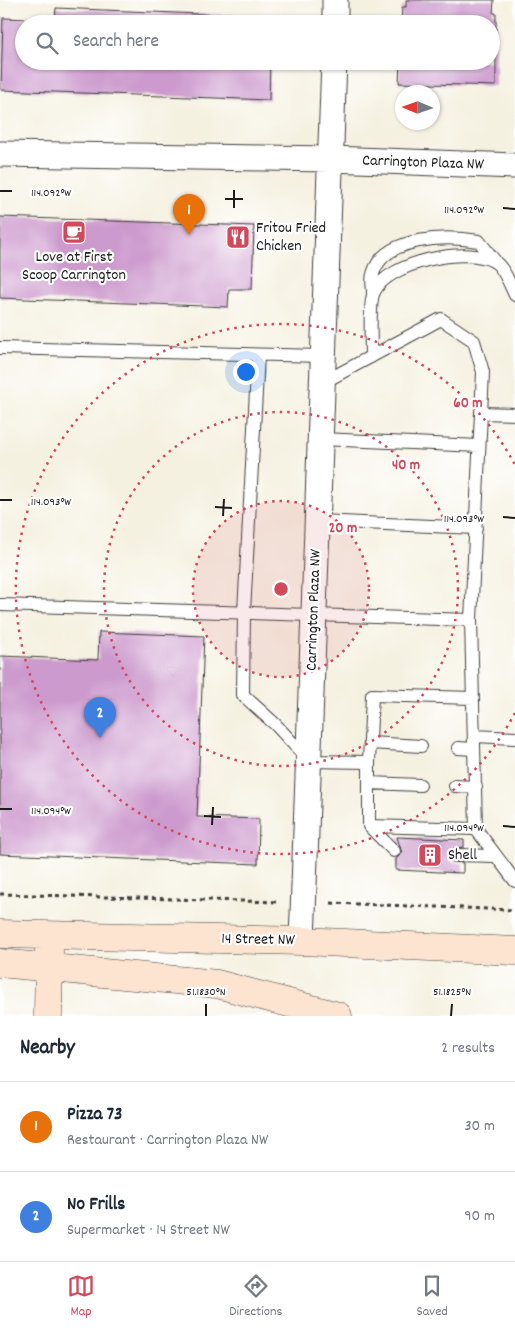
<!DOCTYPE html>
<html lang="en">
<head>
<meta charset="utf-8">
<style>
	:root { --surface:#fff; --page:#f2f2f3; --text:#1f2937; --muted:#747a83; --line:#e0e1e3; --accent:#d1495b }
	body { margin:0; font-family:Dekko,sans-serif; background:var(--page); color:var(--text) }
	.compass { position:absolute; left:395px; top:85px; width:45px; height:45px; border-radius:50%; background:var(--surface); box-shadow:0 1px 4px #0004; rotate:272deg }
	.you { position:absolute; left:245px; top:371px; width:18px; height:18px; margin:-12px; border:4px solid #fff; border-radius:50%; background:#1a73e8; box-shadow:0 0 0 8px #1a73e833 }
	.badge { display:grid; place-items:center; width:32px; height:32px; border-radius:50%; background:var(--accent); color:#fff; font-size:16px; font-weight:700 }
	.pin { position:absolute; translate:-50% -41px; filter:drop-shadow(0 1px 2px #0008) }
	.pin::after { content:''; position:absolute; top:26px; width:18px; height:15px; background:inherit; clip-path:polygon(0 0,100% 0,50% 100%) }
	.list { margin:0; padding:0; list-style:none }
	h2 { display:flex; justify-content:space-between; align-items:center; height:65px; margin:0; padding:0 20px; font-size:21px }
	h2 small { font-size:16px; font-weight:400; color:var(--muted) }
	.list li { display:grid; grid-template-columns:32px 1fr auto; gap:15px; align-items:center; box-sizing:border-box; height:90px; padding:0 20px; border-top:1px solid var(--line) }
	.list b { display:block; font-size:19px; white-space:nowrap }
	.list p { margin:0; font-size:16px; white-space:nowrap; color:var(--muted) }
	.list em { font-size:16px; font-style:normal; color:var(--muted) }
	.icon { flex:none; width:28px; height:28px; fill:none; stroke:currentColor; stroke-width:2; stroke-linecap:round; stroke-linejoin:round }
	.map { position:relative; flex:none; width:515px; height:1016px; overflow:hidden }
	.search { position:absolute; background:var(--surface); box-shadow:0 1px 4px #0004; left:15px; right:15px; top:15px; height:55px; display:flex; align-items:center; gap:12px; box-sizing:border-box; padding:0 18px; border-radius:28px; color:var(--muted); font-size:19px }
	.sheet { height:245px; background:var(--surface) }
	nav { display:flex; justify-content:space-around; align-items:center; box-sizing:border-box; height:70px; border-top:1px solid var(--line); background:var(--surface); font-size:14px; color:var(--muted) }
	nav a { display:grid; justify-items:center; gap:2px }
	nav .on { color:var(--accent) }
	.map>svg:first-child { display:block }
	.building { fill:#cc9acd }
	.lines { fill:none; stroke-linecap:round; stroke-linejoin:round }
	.service-casing { stroke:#3d3c3a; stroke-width:14 }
	.minor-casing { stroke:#3d3c3a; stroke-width:27 }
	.secondary-casing { stroke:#3d3c3a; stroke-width:29 }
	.path { stroke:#3d3c3a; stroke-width:3; stroke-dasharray:4 4; stroke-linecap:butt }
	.service { stroke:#fff; stroke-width:12 }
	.minor { stroke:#fff; stroke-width:25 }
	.secondary { stroke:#fde4d1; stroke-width:28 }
	.ticks { fill:none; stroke:#1c1c1c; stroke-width:2 }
	.ring { fill:none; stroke:#d1495b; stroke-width:2.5; stroke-dasharray:2.5 5 }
	.labels { text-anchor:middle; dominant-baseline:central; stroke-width:4.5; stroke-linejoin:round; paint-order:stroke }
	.street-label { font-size:16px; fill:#1c1c1c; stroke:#fff }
	.poi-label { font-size:16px; fill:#1c1c1c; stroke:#fff; text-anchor:start }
	.ticks-label { font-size:12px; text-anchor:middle; fill:#1c1c1c; stroke:#fff; stroke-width:4.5; stroke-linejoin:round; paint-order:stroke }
	.centre { fill:#d1495b; stroke:#fff; stroke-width:2.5 }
	.ring-label { font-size:15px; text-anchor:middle; font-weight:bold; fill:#d1495b; stroke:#fff; stroke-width:4.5; stroke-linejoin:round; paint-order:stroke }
</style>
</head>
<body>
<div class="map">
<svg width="515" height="1016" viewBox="0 0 515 1016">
	<rect width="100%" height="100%" fill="#fff"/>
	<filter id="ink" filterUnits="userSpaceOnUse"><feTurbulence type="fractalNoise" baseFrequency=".02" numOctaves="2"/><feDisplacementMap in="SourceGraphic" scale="10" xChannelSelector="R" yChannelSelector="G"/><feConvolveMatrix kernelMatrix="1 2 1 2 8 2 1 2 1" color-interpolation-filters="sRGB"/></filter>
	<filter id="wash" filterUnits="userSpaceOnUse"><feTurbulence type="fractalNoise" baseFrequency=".0096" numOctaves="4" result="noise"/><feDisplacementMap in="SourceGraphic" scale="20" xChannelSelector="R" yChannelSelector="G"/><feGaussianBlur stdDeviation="1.12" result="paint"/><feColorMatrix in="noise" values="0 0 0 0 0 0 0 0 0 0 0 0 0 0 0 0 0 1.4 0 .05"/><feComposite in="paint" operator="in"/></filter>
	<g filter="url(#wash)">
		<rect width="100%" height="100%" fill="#f5f1e1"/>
		<g id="blocks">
			<path class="building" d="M406,0H494L493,13H496V86L399,83L400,61H491V24H401L402,7H406Z
				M56,8L272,17V24H24V61H270L269,100L1,90L3,18L55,20Z
				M0,217L254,226L252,289H229L228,307L0,298Z
				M99,632L204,636L197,817L259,819L258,864L0,854V656L98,660Z
				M397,837L464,840V847L454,848L449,854L452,862L463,863V873L396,870V859L402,853Z"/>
		</g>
	</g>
	<g filter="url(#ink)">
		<use href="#blocks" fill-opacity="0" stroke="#3d3c3a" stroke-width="1"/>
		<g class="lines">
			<g class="service-casing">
				<path id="service" d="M373,293C373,287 371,279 373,274C384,235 448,236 479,241L495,261
					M0,348L323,356
					M258,355L244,612L243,695L276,725L309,761L369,762L372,695L473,698
					M371,357C371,343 369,301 374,292C388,262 468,245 495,262C504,268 510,285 515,295
					M481,413L515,414
					M321,439L479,446
					M318,521L476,528
					M0,605L471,620L483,372L474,341L441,319L322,383
					M471,620L476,829L515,881
					M474,736L515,738
					M370,743L421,746
					M458,748L474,749
					M369,762V826L476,829
					M369,783L420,785
					M455,786L476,787
					M369,826L394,851
					M457,855L495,856"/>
			</g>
			<g class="minor-casing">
				<path id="minor" d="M335,24V0
					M0,154L331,159L515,166
					M302,941L334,61"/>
			</g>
			<g class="secondary-casing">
				<path id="secondary" d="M0,934L302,941L515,951
					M0,963L217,984L338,1016
					M48,1016L49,951"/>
			</g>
			<path class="path" d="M0,894L277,902
				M331,903L515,910"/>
			<use href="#service" class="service"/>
			<use href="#minor" class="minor"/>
			<use href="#secondary" class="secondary"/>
		</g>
	</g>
	<path class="ticks" d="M0,191H12M225,199H243M234,208V190M503,208L515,209M0,500H12M215,507L232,508M223,516L224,499M503,517L515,518M0,809H12M204,816L221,817M212,825L213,807M503,826L515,827M206,1016V1004M451,1016L452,1004"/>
	<circle cx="281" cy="589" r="88" fill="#d1495b" fill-opacity=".12"/>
	<g class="ring">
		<circle cx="281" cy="589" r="88"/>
		<circle cx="281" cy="589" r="177"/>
		<path d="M515 713A265 265 0 1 1 515 465"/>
	</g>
	<defs>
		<g id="cafe-square" transform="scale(1.25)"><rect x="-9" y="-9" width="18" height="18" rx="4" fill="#d1495b" stroke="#fff"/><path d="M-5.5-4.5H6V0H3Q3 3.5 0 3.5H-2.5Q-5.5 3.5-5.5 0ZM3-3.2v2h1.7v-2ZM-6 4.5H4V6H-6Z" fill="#fff"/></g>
		<g id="restaurant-square" transform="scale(1.25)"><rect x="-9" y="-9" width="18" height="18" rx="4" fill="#d1495b" stroke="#fff"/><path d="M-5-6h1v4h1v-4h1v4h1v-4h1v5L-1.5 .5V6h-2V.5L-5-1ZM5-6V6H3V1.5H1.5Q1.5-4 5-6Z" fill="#fff"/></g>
		<g id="building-square" transform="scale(1.25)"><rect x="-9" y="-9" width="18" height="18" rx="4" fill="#d1495b" stroke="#fff"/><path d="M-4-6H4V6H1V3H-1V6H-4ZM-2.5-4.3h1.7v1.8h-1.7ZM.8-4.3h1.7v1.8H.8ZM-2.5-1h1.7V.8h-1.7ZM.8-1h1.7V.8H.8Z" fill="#fff"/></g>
	</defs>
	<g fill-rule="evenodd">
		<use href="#cafe-square" x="74" y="232"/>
		<use href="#restaurant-square" x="238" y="237"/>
		<use href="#building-square" x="430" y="855"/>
	</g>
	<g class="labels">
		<g class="street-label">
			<text transform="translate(423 163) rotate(2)">Carrington Plaza NW</text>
			<text transform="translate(314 610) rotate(-88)">Carrington Plaza NW</text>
			<text transform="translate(258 940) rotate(1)">14 Street NW</text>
		</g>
		<g class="poi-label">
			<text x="256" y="228">Fritou Fried<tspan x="256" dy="18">Chicken</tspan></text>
			<text x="74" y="257" text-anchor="middle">Love at First<tspan x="74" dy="18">Scoop Carrington</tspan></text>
			<text x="448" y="855">Shell</text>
		</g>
	</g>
	<g class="ticks-label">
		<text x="51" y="196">114.092°W</text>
		<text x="464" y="213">114.092°W</text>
		<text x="51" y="505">114.093°W</text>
		<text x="464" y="522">114.093°W</text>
		<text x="51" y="814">114.094°W</text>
		<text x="464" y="831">114.094°W</text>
		<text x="206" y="995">51.1830°N</text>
		<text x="452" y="995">51.1825°N</text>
	</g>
	<circle cx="281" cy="589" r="8" class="centre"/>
	<g class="ring-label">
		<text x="468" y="407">60 m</text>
		<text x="406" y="469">40 m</text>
		<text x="343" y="532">20 m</text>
	</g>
</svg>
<svg class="compass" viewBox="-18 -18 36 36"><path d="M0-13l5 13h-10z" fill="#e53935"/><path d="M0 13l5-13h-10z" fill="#747a83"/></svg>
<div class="you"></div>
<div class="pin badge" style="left:189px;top:235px;background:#e8710a">1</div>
<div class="pin badge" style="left:100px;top:738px;background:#3f7fe0">2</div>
<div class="search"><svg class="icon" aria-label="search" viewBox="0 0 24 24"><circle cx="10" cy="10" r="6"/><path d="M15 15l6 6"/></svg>Search here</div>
</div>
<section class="sheet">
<h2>Nearby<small>2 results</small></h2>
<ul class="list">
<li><span class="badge" style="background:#e8710a">1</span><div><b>Pizza 73</b><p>Restaurant · Carrington Plaza NW</p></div><em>30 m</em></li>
<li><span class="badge" style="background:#3f7fe0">2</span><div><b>No Frills</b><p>Supermarket · 14 Street NW</p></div><em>90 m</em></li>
</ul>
</section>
<nav>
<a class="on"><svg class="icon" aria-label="map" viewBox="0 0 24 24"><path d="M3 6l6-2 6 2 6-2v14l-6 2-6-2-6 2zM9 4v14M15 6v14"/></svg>Map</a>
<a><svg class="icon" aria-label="directions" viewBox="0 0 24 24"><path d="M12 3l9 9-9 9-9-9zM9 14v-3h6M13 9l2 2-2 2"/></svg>Directions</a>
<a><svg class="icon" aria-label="saved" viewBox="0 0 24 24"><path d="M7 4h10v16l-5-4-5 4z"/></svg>Saved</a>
</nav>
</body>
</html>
